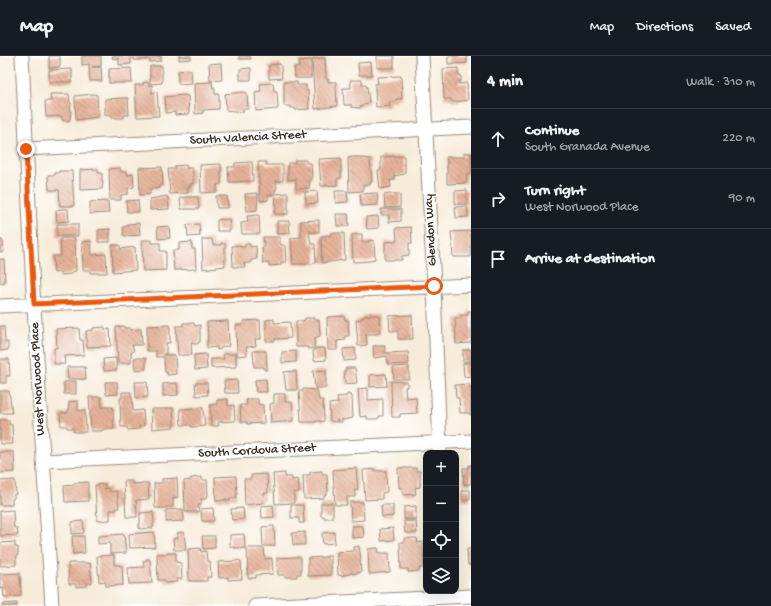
<!DOCTYPE html>
<html lang="en">
<head>
<meta charset="utf-8">
<style>
	:root { --surface:#171b24; --page:#242831; --text:#f1f3f6; --muted:#9ea1a6; --line:#363941 }
	body { margin:0; font-family:"Gochi Hand",sans-serif; background:var(--page); color:var(--text) }
	.controls { position:absolute; right:12px; bottom:12px; display:grid; overflow:hidden; border-radius:8px; box-shadow:0 4px 16px #0002 }
	.controls button { width:36px; height:36px; display:grid; place-items:center; padding:0; border:0; border-bottom:1px solid var(--line); background:var(--surface); color:var(--text); font:20px sans-serif }
	.stop { position:absolute; width:12px; height:12px; margin:-9px; border:3px solid #ea580c; border-radius:50%; background:#fff }
	.stop.end { background:#ea580c; border-color:#fff; box-shadow:0 1px 4px #0008 }
	.list { margin:0; padding:0; list-style:none }
	h2 { display:flex; justify-content:space-between; align-items:center; height:52px; margin:0; padding:0 16px; font-size:17px }
	h2 small { font-size:13px; font-weight:400; color:var(--muted) }
	.list li { display:grid; grid-template-columns:26px 1fr auto; gap:12px; align-items:center; box-sizing:border-box; height:60px; padding:0 16px; border-top:1px solid var(--line) }
	.list b { display:block; font-size:15px; white-space:nowrap }
	.list p { margin:0; font-size:13px; white-space:nowrap; color:var(--muted) }
	.list em { font-size:13px; font-style:normal; color:var(--muted) }
	.icon { flex:none; width:22px; height:22px; fill:none; stroke:currentColor; stroke-width:2; stroke-linecap:round; stroke-linejoin:round }
	.map { position:relative; flex:none; width:471px; height:550px; overflow:hidden }
	header { display:flex; align-items:center; gap:24px; box-sizing:border-box; height:56px; padding:0 20px; background:var(--surface); border-bottom:1px solid var(--line) }
	header strong { font-size:19px }
	nav { display:flex; gap:22px; margin-inline-start:auto; font-size:14px }
	main { display:flex }
	aside { flex:1; background:var(--surface) }
	.map>svg:first-child { display:block }
	.building { fill:url(#building-back-hatch) }
	.lines { fill:none; stroke-linecap:round; stroke-linejoin:round }
	.minor-casing { stroke:#998b7c; stroke-width:15 }
	.minor { stroke:#fff; stroke-width:13 }
	.route { stroke:#ea580c; stroke-width:5 }
	.labels { text-anchor:middle; dominant-baseline:central; stroke-width:3; stroke-linejoin:round; paint-order:stroke }
	.street-label { font-size:13px; fill:#3b2a1e; stroke:#fff }
</style>
</head>
<body>
<header>
<strong>Map</strong>
<nav><a>Map</a><a>Directions</a><a>Saved</a></nav>
</header>
<main>
<div class="map">
<svg width="471" height="550" viewBox="0 0 471 550">
	<defs>
		<pattern id="building-back-hatch" width="6" height="6" patternUnits="userSpaceOnUse"><rect width="6" height="6" fill="#e6b39a"/><path d="M-1 5l2 2M0 0l6 6M5-1l2 2" fill="none" stroke="#bc927d"/></pattern>
	</defs>
	<rect width="100%" height="100%" fill="#fff"/>
	<filter id="ink" filterUnits="userSpaceOnUse"><feTurbulence type="fractalNoise" baseFrequency=".025" numOctaves="2"/><feDisplacementMap in="SourceGraphic" scale="8" xChannelSelector="R" yChannelSelector="G"/><feConvolveMatrix kernelMatrix="1 2 1 2 8 2 1 2 1" color-interpolation-filters="sRGB"/></filter>
	<filter id="wash" filterUnits="userSpaceOnUse"><feTurbulence type="fractalNoise" baseFrequency=".012" numOctaves="4" result="noise"/><feDisplacementMap in="SourceGraphic" scale="16" xChannelSelector="R" yChannelSelector="G"/><feGaussianBlur stdDeviation="0.9" result="paint"/><feColorMatrix in="noise" values="0 0 0 0 0 0 0 0 0 0 0 0 0 0 0 0 0 1.4 0 .05"/><feComposite in="paint" operator="in"/></filter>
	<g filter="url(#wash)">
		<rect width="100%" height="100%" fill="#f7ecda"/>
		<g id="blocks">
			<path class="building" d="M49,0H60V11L49,12Z
				M82,0H101V10L92,11H101L102,25H90L89,8L82,9Z
				M112,0H131V8L119,9V2L113,3Z
				M134,0H147V4H134Z
				M149,0H161V5L149,6Z
				M179,0H191V3L179,4Z
				M239,0H250L251,3H239Z
				M377,0H394V12H377Z
				M448,0H467V7L448,8Z
				M325,2L326,23H328V26H336V28L337,50L315,53L312,3Z
				M311,4V22H295L294,11H299V5Z
				M371,6L372,19H359L358,7Z
				M221,7L222,24L210,25L209,8Z
				M280,8L281,10L282,22L269,23V10L270,9Z
				M150,10H162V27L150,28Z
				M131,12L132,27H109V13Z
				M251,12V24H240V13Z
				M458,12V19H461V25H459V28L467,27L468,44L455,46L451,45V43H444L443,13Z
				M72,13V26H49V14Z
				M191,14L192,27L178,28V15Z
				M401,20L402,43H396V46H389L390,50L376,51L375,28H378L377,21Z
				M350,24H362V29H366V31H367L369,45L368,47L360,51V52L351,51V48L350,49H344L343,32H351Z
				M148,26L149,30L152,29V37L157,36L159,60L137,61L135,29H143V27Z
				M212,26L213,32H215V38H219V53L203,54V57L195,58L194,27Z
				M284,26H297V29H306V35L308,34L309,53L295,54V52H291V50H284Z
				M273,27L274,35H277L278,53L256,55L255,36L261,35L260,28Z
				M243,36L247,37L248,53H243V56L226,54L225,38Z
				M50,38H69L70,47H71V50H70L71,55L70,64H68V65L62,64V60L46,61L45,45H51Z
				M93,38L97,39L98,61L76,64L75,40Z
				M183,39L188,40L189,58L175,59V56L166,57L165,41Z
				M122,42H128L129,59H124V62H112V59H105V43Z
				M464,97H471V118H467L466,127L447,128V101H464Z
				M404,100V109H405V118L394,120L395,124H390L391,131L380,133L378,115L381,113V101Z
				M353,101H360V103H363L362,102L370,103L372,126H370V129H363V135L349,136L348,102Z
				M341,102V122L337,123V129L321,130L319,103Z
				M295,104H306V107H311L312,123H310L309,132L296,133V123L288,124V107H295Z
				M252,106L253,125L229,126L228,111H235V107Z
				M258,106H266V109H283V125H276L277,132L273,139H268V144L260,145Z
				M221,108V128L217,129V136L201,137L200,109Z
				M186,109L187,112H192L193,119V128H190L191,131H188V137L170,138L168,113H175V110Z
				M162,111L163,129L159,130V132L150,133V138L140,139L139,112Z
				M120,112L121,116H127V119L133,118L134,131L128,132V138L121,139V144H110L109,113Z
				M98,113V117H102V125H103L102,133L80,134V114Z
				M59,115H72L74,150H60L59,134H49L48,119H55V117H59Z
				M467,134V148H455V135Z
				M317,135L318,147L306,148L305,136Z
				M335,135H347L348,146L336,147Z
				M258,137L257,154L247,155L245,138Z
				M288,137V158H274V155H276L275,138Z
				M377,137L378,149L361,150L360,138Z
				M389,138H400V151L385,152L384,139Z
				M167,140V142H168L169,153L150,154V143Z
				M216,140H227L228,152H217Z
				M186,141H198L199,153H181L180,142Z
				M138,144L139,156H127L126,145Z
				M108,145L109,157L90,158V146Z
				M467,150L468,161L456,162L455,151Z
				M63,153H68L69,165L57,166L56,154Z
				M381,153H401V165L389,166V159H381Z
				M336,158H348L349,170H337Z
				M259,159L260,178H242L241,167L248,166L247,160Z
				M378,160L379,172L367,173L366,161Z
				M229,163L230,175H217V164Z
				M319,164V176H309L311,188H315L316,207H313V208H293L291,182L301,181V165Z
				M277,165H289L290,177L277,178Z
				M139,167L140,179L124,180L123,171L128,170L127,168Z
				M57,168H78V180H57Z
				M199,168L200,180L188,181L187,169Z
				M169,170L170,182L158,183L157,171Z
				M411,171L412,187H409V199L402,200V204H385V186L397,185L396,172Z
				M110,173V186H98V174Z
				M471,175V201H453L451,176Z
				M331,177H344L345,204L322,207L321,180L332,179Z
				M362,178V186H369V184L374,185L375,203L370,204V205L353,206L352,179Z
				M263,181H280V188L285,190L286,206H281V209L269,210V207H263L262,191H264Z
				M62,182H75L76,215L72,216V218L60,219V216L54,217L53,200H61L60,183Z
				M202,183H212L213,189H221V187L225,188V210L203,213Z
				M0,184H2L3,186L4,196H0Z
				M142,184H152V187H160V195H166V214L143,215Z
				M91,185L92,199L106,198L107,217H90V214H83L82,186Z
				M192,186V193H195L196,213L174,214L173,194H179V187Z
				M245,188H250V191L256,190L257,203L251,204V207H244L245,211H233L232,190L240,189V191H245Z
				M112,189H120V193L135,191L136,214L113,216Z
				M0,203H4L5,226L0,227Z
				M468,255H471V287L456,288L455,262H461V259H468Z
				M365,259H379L380,277H378V278H366L367,289L358,290L356,264L362,263V261H365Z
				M412,259L413,283H398V275H390L389,260Z
				M344,260L345,264H348L349,280H345V284L337,285V294H328L327,261Z
				M305,262H314V264H319L320,280L315,282L314,292L308,293V291H296V265H302L305,264Z
				M274,263V267L290,266L291,282L275,283V285H266V264Z
				M260,264L261,283H255L256,290L246,291L247,299L237,300L236,269H243V265Z
				M228,265L229,290L221,291V293L217,294V291L207,292V285H208L207,266Z
				M183,267H194L195,270L200,269V286H198V288H193V286H191L192,299H178L176,270H183Z
				M170,269V287H166V298H164V299H175L176,318L167,319V316H165L164,301H156V295H147V270Z
				M0,270H4L5,286H8V294L0,295Z
				M124,270V272H130V274L141,273L142,289H132L134,295L131,297V307H118L116,271Z
				M105,271V274L110,273L111,290L87,291L86,275L93,274V272Z
				M79,272L80,284H83L84,299L64,300L65,308H54V292H57L56,273Z
				M373,290H385V297L408,296L409,308L388,309L387,300L374,302Z
				M315,292H324V293H325L326,304L314,305L313,294H315Z
				M355,292L356,304L344,305L343,293Z
				M463,294H471V305L463,306Z
				M253,295H266L267,314H264V311H254Z
				M296,295V306L282,307V296Z
				M206,298L207,313L195,314L194,299Z
				M223,298H236V311L211,312V303H224Z
				M116,302L117,314L104,315L103,303Z
				M134,302H146V313L135,314Z
				M0,303H9L10,320H6V327H0Z
				M463,307H471V320L464,321Z
				M409,310V323H394L393,311Z
				M67,311H85L86,323H68Z
				M346,312H355L357,327L345,328L344,315H346Z
				M326,314V332H315L313,315Z
				M296,315L297,334H286L284,316Z
				M386,318L387,330L370,331V319Z
				M266,323L267,336H256L255,324Z
				M237,324L238,337H225L224,325Z
				M76,325V338H64V326Z
				M391,325L407,326V331H405L406,342L416,341L417,357L400,358V361H392Z
				M105,326H117L118,338L106,339Z
				M135,326H147L148,341L136,342Z
				M177,327L178,339L163,340V328Z
				M195,327H207L208,339L196,340Z
				M469,328L470,332H471V359H470L469,357H460L459,342H456L455,329Z
				M368,332V344L383,343V360H379V362L376,363H367V360L360,361L358,333Z
				M303,333L317,334L319,344H323L324,365L320,366V365H316V366H301L299,335H303Z
				M0,335H9L12,357H0Z
				M122,336H131V341H132L133,355L143,354L144,370H139V373L128,374L127,371H121L120,342H122Z
				M274,338H285V346H292L293,365L271,367L270,348L274,347Z
				M347,338H350V340H352L353,362L344,364L342,363V366H338V364H336V366L330,365L329,348L338,347L337,341L347,340Z
				M89,341H101L102,351H113L114,373H104L102,375H91Z
				M228,343V350L234,349L235,365L218,366L219,370H211L210,349L217,348V344Z
				M246,343H258V348L263,349L264,367L247,368V366H241L240,349H247Z
				M78,345V355L85,354L86,376H74V372H67V370H61L60,358L61,357H68L69,346Z
				M199,351L203,352L205,370L191,371V369H181L180,353L199,352Z
				M168,352H173L174,371L152,373L151,353H168Z
				M0,364H9L10,369H12L13,388H0Z
				M0,396H14L15,416L0,417Z
				M469,409H471V428H464L463,412H469Z
				M356,412L358,434H354L355,441H347V449H335L333,414Z
				M398,412H416V415H420V431L415,432L416,438L403,439L402,432H399Z
				M375,413V415H386L387,436L382,437V443L365,444L363,414Z
				M322,415V418H327L328,435L323,442L304,443L303,419H310V416Z
				M285,417V421H292V424L298,423L299,436L293,437V438H294V447L275,448L273,418Z
				M267,418L268,437H264L263,447L245,449L244,423H251V419Z
				M236,420L237,439H236V442H230V445H226V442L225,444L216,445L215,421Z
				M202,421V424H207L208,440H206V443H201V449H198L199,456H185L184,425L191,424V422Z
				M177,422L178,441L173,442V451H166V452H155L154,427H162V423Z
				M15,424L16,438H14V442L12,443V449H0V425Z
				M124,425H132V428L148,427L149,443L141,444H136L137,461H126Z
				M88,426V445L65,446L64,430L74,429V427Z
				M105,428V433L109,432L110,436L117,435L119,452H116V454H110V464L97,465L95,429Z
				M462,434H470V444H462Z
				M350,446H363L364,464L351,465Z
				M321,447H333V459H332V462H324V460H321Z
				M273,449L274,461L262,462L261,450Z
				M291,449H303L304,467H299V462H291Z
				M381,449H393V460L382,461Z
				M416,450V463H404V451Z
				M213,452L214,465H202L201,453Z
				M243,452L244,463L232,464L231,453Z
				M183,453L184,465L166,466V454Z
				M13,454L14,472H17L18,479L0,480V455Z
				M153,456L154,467L153,468V472L139,473V468H140V457Z
				M83,465L84,477L72,478V466Z
				M404,465H416L417,477H405Z
				M274,470L275,490H263L262,471Z
				M352,470H363L364,481L352,482Z
				M393,472L394,484L381,485L380,473Z
				M154,476L155,491L130,492L129,478Z
				M184,476L186,494H174L173,483L177,482V477Z
				M305,476V489H293L292,477Z
				M334,476L335,487L323,488L322,477Z
				M124,478L126,497L110,498V487L98,488V480Z
				M244,478L245,492H234V491H230V479Z
				M72,480H84L85,497L73,498Z
				M202,480H215V492L203,493Z
				M404,482H417L418,487L423,486L424,512H419L420,515L408,516V513H401L400,486H404Z
				M15,486V491H18V499H17V502L16,503V509L0,510V487Z
				M359,490L361,502H360L361,516L352,518V516L350,517V518L343,519V520L338,519L337,496L353,495L354,494V491Z
				M200,492L201,496L206,495L207,505H210L211,521H207V525H189L188,493Z
				M247,492H264L265,503L272,502L273,518L256,519V522H248Z
				M378,492L379,497H389L390,516L369,518L368,493Z
				M467,493H471V509H468Z
				M176,497V506L181,507L182,523H177V526L165,527V524H158L157,498Z
				M114,499V509H120V510H122L123,529L106,530L105,525L99,526L97,500Z
				M327,500H331V519L308,520V502L327,501Z
				M295,501H301V518H297V521H285V519H278L277,502Z
				M146,503H149V504H150L152,527L129,528L128,512L144,511L143,505H146Z
				M237,504L241,505L242,523L228,524V521L219,522L218,506L237,505Z
				M68,507H90L92,527H87V530L76,531V528H69Z
				M20,517L21,540L4,541L3,532L0,533V518Z
				M17,547V550H2V548Z"/>
		</g>
	</g>
	<g filter="url(#ink)">
		<use href="#blocks" fill-opacity="0" stroke="#998b7c" stroke-width="1"/>
		<g class="lines">
			<g class="minor-casing">
				<path id="minor" d="M22,0L33,234L52,550
					M422,0L434,230L440,397
					M26,93L471,71
					M0,250L471,229
					M43,405L471,385
					M255,550L471,540"/>
			</g>
			<use href="#minor" class="minor"/>
		</g>
	</g>
	<g class="lines" filter="url(#ink)">
		<path class="route" d="M26,93L34,248L434,230"/>
	</g>
	<g class="labels">
		<g class="street-label">
			<text transform="translate(248 82) rotate(-3)">South Valencia Street</text>
			<text transform="translate(431 174) rotate(-93)">Glendon Way</text>
			<text transform="translate(38 323) rotate(-93)">West Norwood Place</text>
			<text transform="translate(257 395) rotate(-3)">South Cordova Street</text>
		</g>
	</g>
</svg>
<div class="controls">
<button>+</button>
<button>−</button>
<button><svg class="icon" aria-label="locate" viewBox="0 0 24 24"><circle cx="12" cy="12" r="6"/><path d="M12 2v4M12 18v4M2 12h4M18 12h4"/></svg></button>
<button><svg class="icon" aria-label="layers" viewBox="0 0 24 24"><path d="M12 4l9 5-9 5-9-5zM3 14l9 5 9-5"/></svg></button>
</div>
<div class="stop" style="left:434px;top:230px"></div>
<div class="stop end" style="left:26px;top:93px"></div>
</div>
<aside>
<h2>4 min<small>Walk · 310 m</small></h2>
<ul class="list">
<li><svg class="icon" aria-label="ahead" viewBox="0 0 24 24"><path d="M12 20V5M6 11l6-6 6 6"/></svg><div><b>Continue</b><p>South Granada Avenue</p></div><em>220 m</em></li>
<li><svg class="icon" aria-label="right" viewBox="0 0 24 24"><path d="M7 20v-9h11M14 6l5 5-5 5"/></svg><div><b>Turn right</b><p>West Norwood Place</p></div><em>90 m</em></li>
<li><svg class="icon" aria-label="arrive" viewBox="0 0 24 24"><path d="M6 21V4h12l-3 4 3 4H6"/></svg><div><b>Arrive at destination</b></div></li>
</ul>
</aside>
</main>
</body>
</html>
